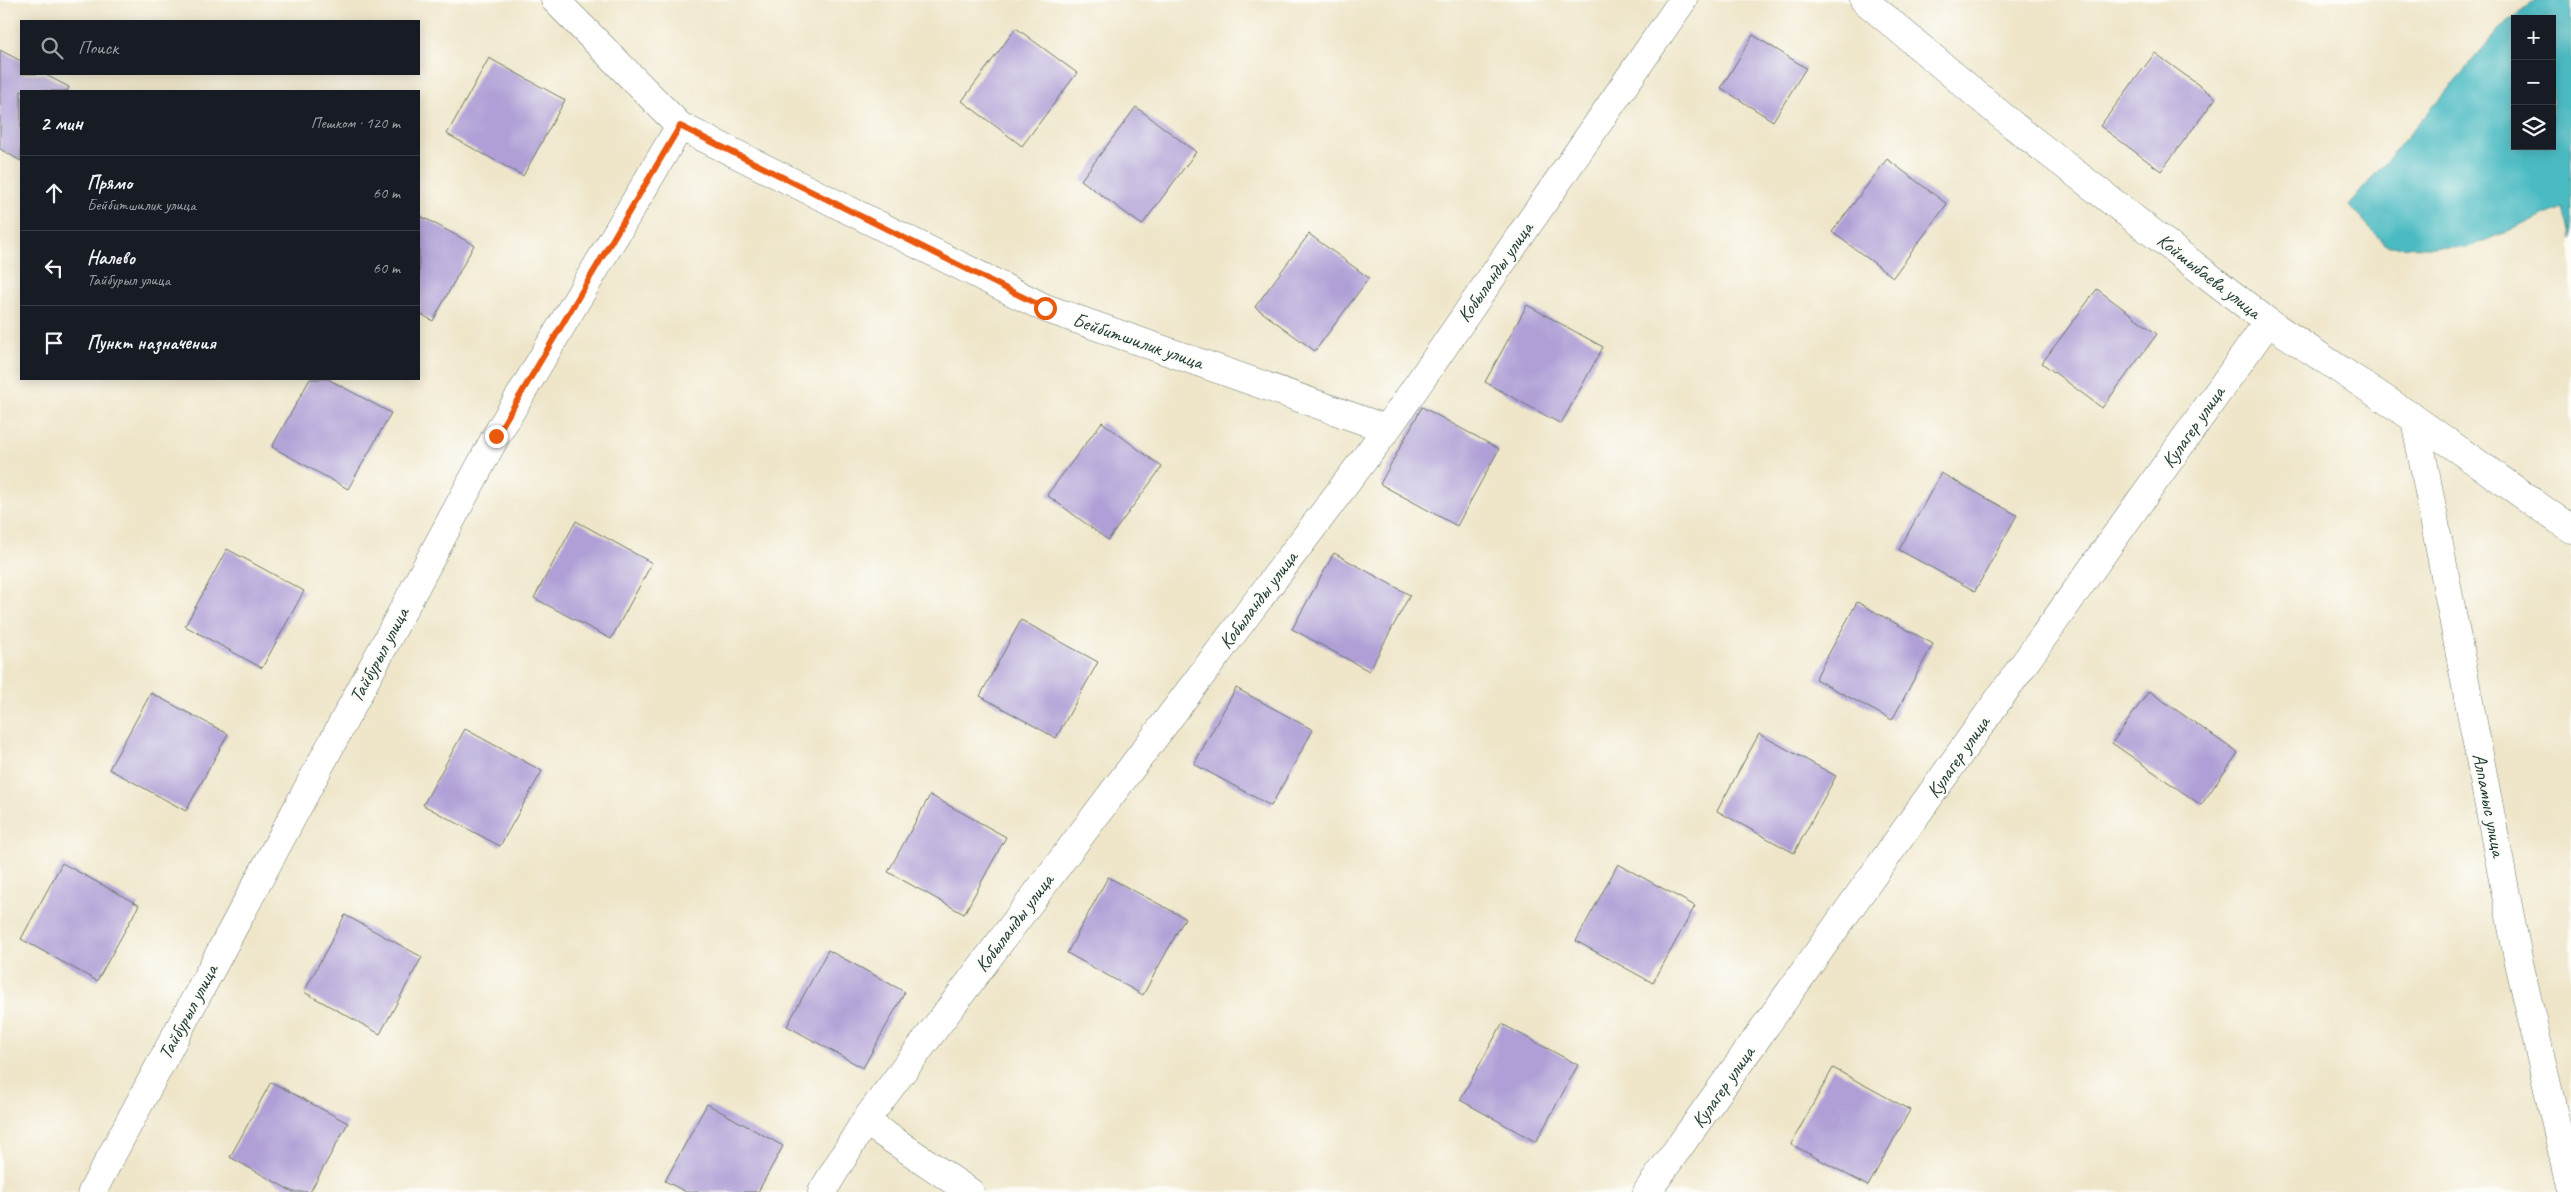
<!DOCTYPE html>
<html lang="ru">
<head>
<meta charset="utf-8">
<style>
	:root { --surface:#171b24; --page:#20242c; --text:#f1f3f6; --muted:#9ea1a6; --line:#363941 }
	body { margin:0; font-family:Caveat,sans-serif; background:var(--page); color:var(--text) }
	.controls { position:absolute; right:15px; top:15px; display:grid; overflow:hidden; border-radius:0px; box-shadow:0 2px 12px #0003 }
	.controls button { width:45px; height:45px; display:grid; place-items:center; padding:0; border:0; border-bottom:1px solid var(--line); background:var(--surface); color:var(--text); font:25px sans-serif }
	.stop { position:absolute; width:15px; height:15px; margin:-11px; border:4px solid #ea580c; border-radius:50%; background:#fff }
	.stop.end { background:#ea580c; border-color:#fff; box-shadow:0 1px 5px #0008 }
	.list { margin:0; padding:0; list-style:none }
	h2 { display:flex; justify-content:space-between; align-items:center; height:65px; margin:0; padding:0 20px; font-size:21px }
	h2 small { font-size:16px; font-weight:400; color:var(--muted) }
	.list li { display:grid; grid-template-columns:32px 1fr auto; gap:15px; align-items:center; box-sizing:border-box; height:75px; padding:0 20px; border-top:1px solid var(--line) }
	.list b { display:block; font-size:19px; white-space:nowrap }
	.list p { margin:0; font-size:16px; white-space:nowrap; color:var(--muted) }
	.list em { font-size:16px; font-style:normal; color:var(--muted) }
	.icon { flex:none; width:28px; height:28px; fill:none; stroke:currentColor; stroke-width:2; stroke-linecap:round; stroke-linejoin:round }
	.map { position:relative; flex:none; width:2571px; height:1192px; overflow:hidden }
	.search { position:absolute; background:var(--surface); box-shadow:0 2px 12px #0003; left:20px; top:20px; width:400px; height:55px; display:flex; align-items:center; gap:12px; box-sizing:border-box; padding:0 18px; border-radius:0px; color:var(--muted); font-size:19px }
	.panel { position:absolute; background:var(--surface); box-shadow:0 2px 12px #0003; left:20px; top:90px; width:400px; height:290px; border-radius:0px }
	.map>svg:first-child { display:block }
	.water { fill:#4cbbc3; stroke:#367c7c; fill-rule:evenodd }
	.building { fill:#af9fd6 }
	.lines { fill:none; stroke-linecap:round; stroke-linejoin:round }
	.minor-casing { stroke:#687868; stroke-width:29 }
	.minor { stroke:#fff; stroke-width:28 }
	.route { stroke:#ea580c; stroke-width:6 }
	.labels { text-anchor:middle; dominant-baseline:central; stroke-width:4; stroke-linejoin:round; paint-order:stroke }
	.street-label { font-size:20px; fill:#1f3d34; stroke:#fdfcf7 }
</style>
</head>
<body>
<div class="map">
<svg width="2571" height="1192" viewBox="0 0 2571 1192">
	<rect width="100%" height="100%" fill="#fdfcf7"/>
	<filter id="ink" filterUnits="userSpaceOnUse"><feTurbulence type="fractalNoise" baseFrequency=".02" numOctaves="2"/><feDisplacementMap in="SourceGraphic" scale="10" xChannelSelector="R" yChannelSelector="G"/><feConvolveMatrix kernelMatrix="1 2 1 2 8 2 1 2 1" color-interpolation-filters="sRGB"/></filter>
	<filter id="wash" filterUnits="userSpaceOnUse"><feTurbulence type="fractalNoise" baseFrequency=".0096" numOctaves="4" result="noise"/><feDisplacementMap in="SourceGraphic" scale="20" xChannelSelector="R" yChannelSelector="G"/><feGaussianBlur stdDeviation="1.12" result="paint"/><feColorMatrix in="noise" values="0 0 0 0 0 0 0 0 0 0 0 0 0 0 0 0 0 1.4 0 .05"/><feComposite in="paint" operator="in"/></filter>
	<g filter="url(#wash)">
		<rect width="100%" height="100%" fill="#efe6ca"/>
		<path class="water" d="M2536,0H2571V239L2563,208L2467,248L2387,246L2349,205L2501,27ZM2515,19H2552V146H2515Z"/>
		<g id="blocks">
			<path class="building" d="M1016,28L1077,73L1022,146L962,101Z
				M1753,35L1806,68L1773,121L1721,88Z
				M0,50L21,61V74H44L69,87L67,91H21V161L0,149Z
				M2155,53L2216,98L2161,171L2100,126Z
				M489,58L565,100L523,176L447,134Z
				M1136,107L1196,152L1142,225L1081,180Z
				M1887,159L1947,204L1893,277L1832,232Z
				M419,215L474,245L433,321L419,313Z
				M1309,234L1369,278L1315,351L1255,307Z
				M2097,289L2157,334L2102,408L2042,363Z
				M1527,305L1603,347L1561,424L1485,382Z
				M310,379H328L391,413L348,489L272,447Z
				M1422,407L1499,449L1457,526L1380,484Z
				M1102,422L1162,467L1108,540L1047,495Z
				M1941,473L2017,515L1975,591L1899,550Z
				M576,521L652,563L611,639L534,598Z
				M227,549L304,591L262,668L185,626Z
				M1334,553L1410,595L1369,671L1292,629Z
				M1857,602L1933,644L1892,720L1815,679Z
				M1021,620L1098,662L1056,738L980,696Z
				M1236,688L1313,730L1271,806L1194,764Z
				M2149,691L2238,753L2201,805L2112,743Z
				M151,693L228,734L186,811L109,769Z
				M465,729L542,771L500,846L423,805Z
				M1759,734L1836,776L1794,853L1717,811Z
				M930,795L1006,837L964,914L888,872Z
				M62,863L139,905L97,981L21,939Z
				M1618,864L1695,906L1653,983L1576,941Z
				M1108,877L1185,918L1143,995L1067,953Z
				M345,915L422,957L380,1034L304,992Z
				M828,950L905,992L863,1068L787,1026Z
				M1502,1024L1578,1065L1536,1142L1460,1100Z
				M1833,1068L1910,1110L1868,1186L1791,1144Z
				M271,1082L348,1123L310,1192H293L230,1157Z
				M707,1104L783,1146L758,1192H686L665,1181Z"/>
		</g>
	</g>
	<g filter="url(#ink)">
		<use href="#blocks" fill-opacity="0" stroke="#687868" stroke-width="1"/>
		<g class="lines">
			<g class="minor-casing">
				<path id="minor" d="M555,0L680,126L1045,308L1387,429
					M1864,0L2014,126L2268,322L2415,419L2571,529
					M2415,419L2518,958L2571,1190
					M865,1121L970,1192
					M92,1192L496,436L680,126
					M822,1192L865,1121L1387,429L1683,0
					M1647,1192L2268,322"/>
			</g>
			<use href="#minor" class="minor"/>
		</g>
	</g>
	<g class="lines" filter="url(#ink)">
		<path class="route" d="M496,436L680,126L1045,308"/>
	</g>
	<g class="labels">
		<g class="street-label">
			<text transform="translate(1495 272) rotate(-55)">Кобыланды улица</text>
			<text transform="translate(2209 276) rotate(38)">Койшыбаева улица</text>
			<text transform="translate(1138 341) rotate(19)">Бейбитшилик улица</text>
			<text transform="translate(2193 427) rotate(-55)">Кулагер улица</text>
			<text transform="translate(1258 600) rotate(-53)">Кобыланды улица</text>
			<text transform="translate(379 655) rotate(-62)">Тайбурыл улица</text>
			<text transform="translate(1958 757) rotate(-55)">Кулагер улица</text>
			<text transform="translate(2489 805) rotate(79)">Алпамыс улица</text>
			<text transform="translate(1014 923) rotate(-53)">Кобыланды улица</text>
			<text transform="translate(188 1012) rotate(-62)">Тайбурыл улица</text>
			<text transform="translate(1723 1087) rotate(-55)">Кулагер улица</text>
		</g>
	</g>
</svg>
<div class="controls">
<button>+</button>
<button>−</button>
<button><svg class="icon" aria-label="layers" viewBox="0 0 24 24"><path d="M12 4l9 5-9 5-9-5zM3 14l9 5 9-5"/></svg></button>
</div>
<div class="stop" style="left:1045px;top:308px"></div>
<div class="stop end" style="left:496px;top:436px"></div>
<div class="search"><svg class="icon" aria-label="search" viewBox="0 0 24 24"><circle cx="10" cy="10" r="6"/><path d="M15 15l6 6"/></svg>Поиск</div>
<section class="panel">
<h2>2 мин<small>Пешком · 120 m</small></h2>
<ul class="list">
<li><svg class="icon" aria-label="ahead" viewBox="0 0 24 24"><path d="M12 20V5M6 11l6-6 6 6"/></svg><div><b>Прямо</b><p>Бейбитшилик улица</p></div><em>60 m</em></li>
<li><svg class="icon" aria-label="left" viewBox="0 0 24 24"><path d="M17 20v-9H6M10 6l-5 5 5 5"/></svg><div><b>Налево</b><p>Тайбурыл улица</p></div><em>60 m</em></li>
<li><svg class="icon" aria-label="arrive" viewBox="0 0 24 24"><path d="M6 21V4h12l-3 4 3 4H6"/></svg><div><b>Пункт назначения</b></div></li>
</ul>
</section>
</div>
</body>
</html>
